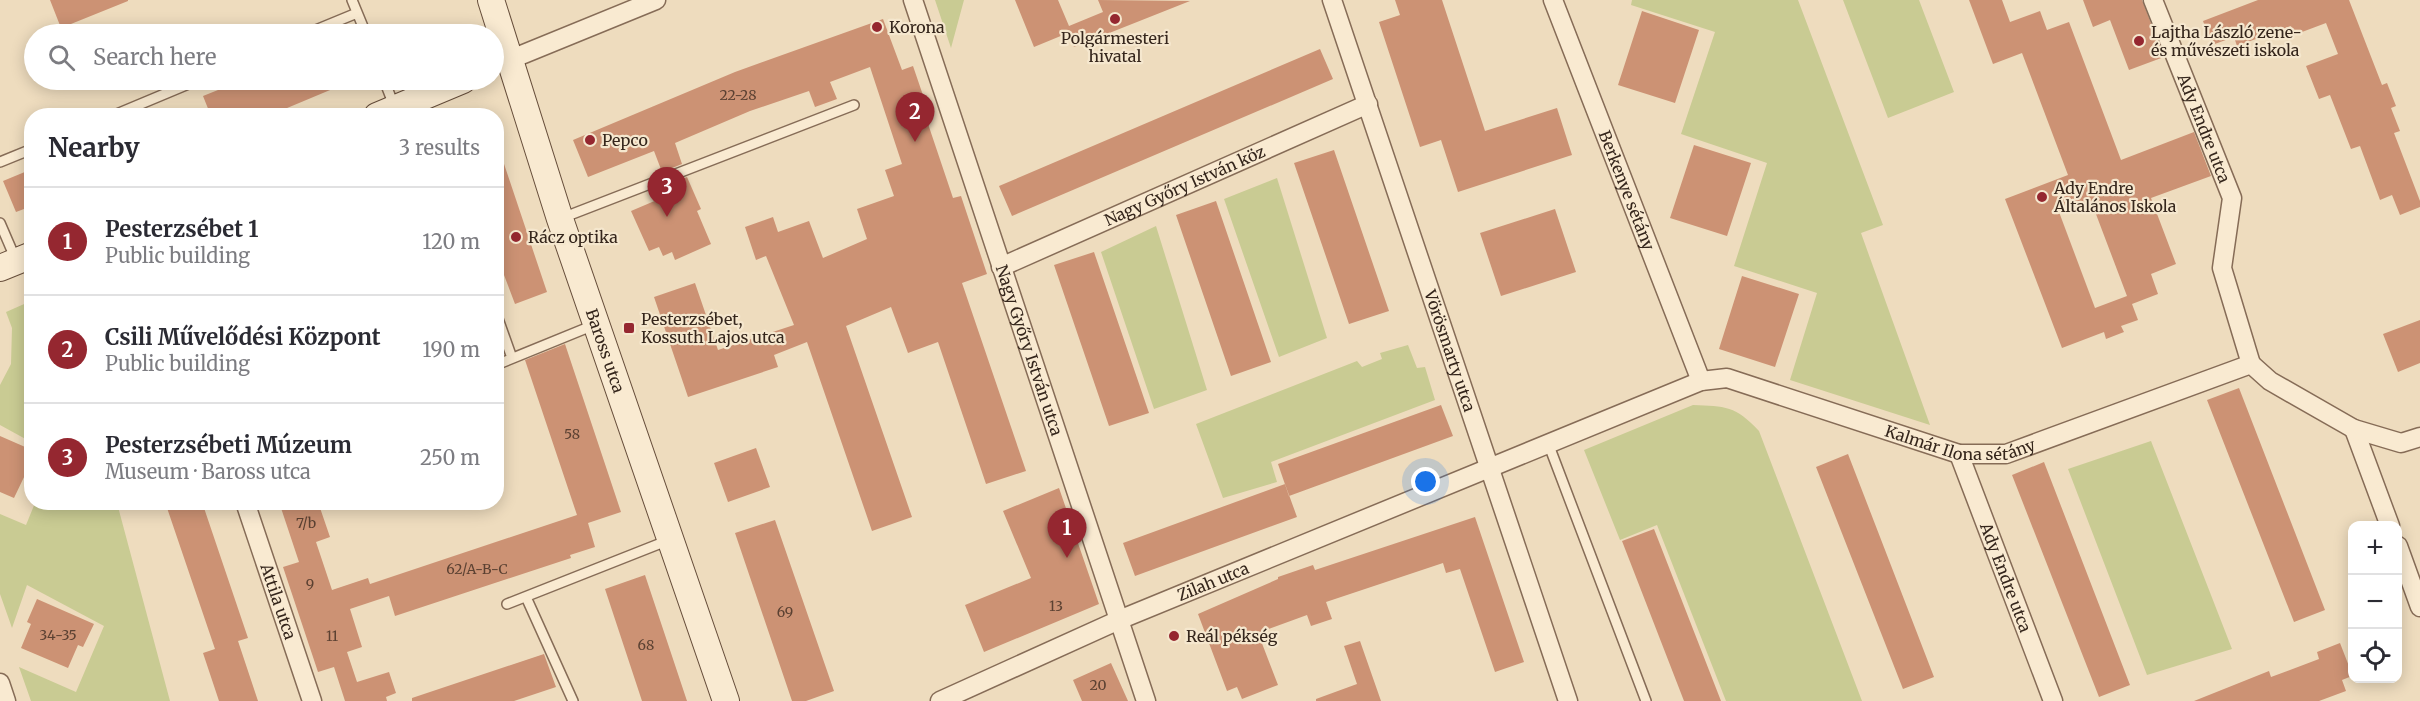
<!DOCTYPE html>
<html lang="en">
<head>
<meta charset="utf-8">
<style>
	:root { --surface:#fff; --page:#f7f7f7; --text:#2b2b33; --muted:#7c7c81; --line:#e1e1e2; --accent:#952730 }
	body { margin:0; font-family:Merriweather,serif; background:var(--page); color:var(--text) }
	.controls { position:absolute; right:18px; bottom:18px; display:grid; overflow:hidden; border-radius:12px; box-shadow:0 3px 15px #0003 }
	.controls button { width:54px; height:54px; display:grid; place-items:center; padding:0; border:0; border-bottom:2px solid var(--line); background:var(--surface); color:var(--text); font:30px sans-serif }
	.you { position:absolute; left:1426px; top:482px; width:21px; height:21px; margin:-15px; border:4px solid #fff; border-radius:50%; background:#1a73e8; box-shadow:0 0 0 9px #1a73e833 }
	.badge { display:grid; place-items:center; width:39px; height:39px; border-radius:50%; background:var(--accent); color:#fff; font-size:20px; font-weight:700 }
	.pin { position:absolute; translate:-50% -50px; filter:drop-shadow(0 2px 3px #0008) }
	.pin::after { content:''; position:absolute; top:32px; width:21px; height:18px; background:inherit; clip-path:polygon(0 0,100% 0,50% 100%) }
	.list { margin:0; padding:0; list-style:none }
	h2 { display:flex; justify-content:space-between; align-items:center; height:78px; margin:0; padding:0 24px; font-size:26px }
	h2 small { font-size:20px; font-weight:400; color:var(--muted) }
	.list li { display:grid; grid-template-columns:39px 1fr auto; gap:18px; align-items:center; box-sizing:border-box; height:108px; padding:0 24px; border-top:2px solid var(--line) }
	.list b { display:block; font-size:22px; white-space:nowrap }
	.list p { margin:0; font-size:20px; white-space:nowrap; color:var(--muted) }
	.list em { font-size:20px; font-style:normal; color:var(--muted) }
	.icon { flex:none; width:33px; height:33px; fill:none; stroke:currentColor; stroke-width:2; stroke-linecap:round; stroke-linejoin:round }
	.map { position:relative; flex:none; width:2420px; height:701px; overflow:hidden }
	.search { position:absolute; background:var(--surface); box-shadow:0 3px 15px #0003; left:24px; top:24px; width:480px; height:66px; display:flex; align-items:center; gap:15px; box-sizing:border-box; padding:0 21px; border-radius:33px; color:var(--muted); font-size:22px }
	.panel { position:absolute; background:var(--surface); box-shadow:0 3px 15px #0003; left:24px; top:108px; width:480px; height:402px; border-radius:24px }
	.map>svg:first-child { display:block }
	.green { fill:#c9cb93 }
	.building { fill:#cc9274; fill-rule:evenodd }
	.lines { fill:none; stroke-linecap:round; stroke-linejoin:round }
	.lane-casing { stroke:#866c57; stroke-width:12 }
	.street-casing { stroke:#866c57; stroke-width:21 }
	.secondary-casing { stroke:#674e3b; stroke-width:28 }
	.lane { stroke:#f9ead1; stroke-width:9 }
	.street { stroke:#f9ead1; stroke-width:18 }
	.secondary { stroke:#f9ead1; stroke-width:26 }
	.poi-dot { fill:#952730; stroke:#f5e7ce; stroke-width:2 }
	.labels { text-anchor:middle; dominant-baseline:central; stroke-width:4.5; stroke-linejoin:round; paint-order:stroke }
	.number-label { font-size:14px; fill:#5b4132 }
	.poi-label { font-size:16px; fill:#35261c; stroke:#f5e7ce; text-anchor:start }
	.street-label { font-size:16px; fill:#35261c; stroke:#f5e7ce }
</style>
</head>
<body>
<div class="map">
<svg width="2420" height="701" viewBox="0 0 2420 701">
	<rect width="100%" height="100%" fill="#eedcbe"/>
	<path class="green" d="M935,0H964L951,48Z
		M1632,0H1798L1883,225L1861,233L1930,425L1790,380L1817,293L1734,266L1767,163L1681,134L1715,32L1631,5Z
		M1843,0H1919L1954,92L1888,118Z
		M1277,178L1327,338L1279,357L1224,199Z
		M1156,226L1207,390L1154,409L1101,252Z
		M31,301V442L0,425V385L11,364L12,328L6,312Z
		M1408,345L1417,368L1425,367L1435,400L1271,462L1277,482L1223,498L1196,424L1357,361L1362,367L1382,359L1380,353Z
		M1693,405C1725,406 1736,406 1759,431L1862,701H1726L1657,525L1620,540L1584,450Z
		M2151,441L2232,649L2147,675L2068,469Z
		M35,503H117L170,701H31L19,667L76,692L104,626L27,585L12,628L0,594V514L26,525Z"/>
	<path class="building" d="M50,0H128V1L61,28Z
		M1015,0H1058L1069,26L1103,12L1098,0L1190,1L1074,47L1068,33L1034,47Z
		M1395,0H1442L1485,131L1557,108L1572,155L1458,192L1441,140L1420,147L1379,22L1400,15Z
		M1969,0H2002L2010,22L2040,11L2047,30L2069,22L2121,160L2194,132L2211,176L2151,198L2176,264L2151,274L2158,294L2132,304L2138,320L2121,326L2124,332L2106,339L2104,332L2062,348L2005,199L2068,175L2022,53L1993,64ZM2091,201L2127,296L2095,308L2059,212Z
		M2083,0H2142L2164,57L2129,70L2110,20L2093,27Z
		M2258,0H2349L2382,85L2387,83L2396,106L2391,108L2400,131L2394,133L2420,201V207L2400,215L2392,195L2380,200L2360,146L2351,149L2330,95L2319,99L2306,66L2338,54L2326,23L2294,35L2291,26L2237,46L2234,37L2212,45L2203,21Z
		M1642,11L1699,30L1675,103L1618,85Z
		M883,19L902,70L913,66L927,107L923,109L953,198L961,196L987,274L962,283L1026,471L986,484L938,342L908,353L891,307L846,326L912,517L872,531L807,342L774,355L778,367L688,397L654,297L695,283L718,350L794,325L766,256L756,260L745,227L773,217L778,232L809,221L823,258L867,239L857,209L894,196L885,170L902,164L870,67L830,82L837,99L815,107L809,91L750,111L675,143L682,164L662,172L654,151L588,177L573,140L735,72Z
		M1320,49L1333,79L1012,216L999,186Z
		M243,80H354L268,116H211L203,96Z
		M1694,145L1751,163L1727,236L1670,218Z
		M1334,150L1389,311L1349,324L1294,163Z
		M496,152H500L547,292L515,304L496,254Z
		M32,169V206L16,212L3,181Z
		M687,177L701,209L697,211L711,244L675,260L672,252L663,256L659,247L649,251L631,211L671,194L667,185Z
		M1216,201L1271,362L1231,376L1176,215Z
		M1555,209L1576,272L1501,296L1480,233Z
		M1094,252L1149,413L1109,426L1054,265Z
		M1742,276L1799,294L1775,367L1719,349Z
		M2420,320V363L2398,372L2383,334Z
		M565,344L621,512L588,523L595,547L570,555L571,558L395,616L389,596L350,609L362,647L347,652L357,682L389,672L396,693L386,697L387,701H345L334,667L318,672L283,567L299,562L281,508L298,502H318L330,537L316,542L332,590L368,578L370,584L577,515L525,360Z
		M2239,388L2325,610L2294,622L2207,400Z
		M1441,405L1453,436L1289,496L1278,464Z
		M0,436L32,450V478L25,475L14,498L0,492Z
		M756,448L770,487L728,502L714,463Z
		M1848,454L1934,677L1903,689L1816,467Z
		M2044,462L2130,685L2099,697L2012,475Z
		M1285,484L1297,517L1135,576L1123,543Z
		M1059,488L1099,604L984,652L965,605L1031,578L1003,511Z
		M165,502H202L248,638L238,641L258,701H219L203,653L215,649Z
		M1475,517L1524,662L1495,672L1460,569L1446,573L1443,563L1326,602L1332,619L1311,626L1307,615L1258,633L1278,685L1242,699L1237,687L1227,691L1198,614L1278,579V577L1313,565L1315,570Z
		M775,520L834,691L806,701H792L735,533Z
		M1654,529L1721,701H1684L1622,541Z
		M645,575L687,701H642L605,589Z
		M37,599L94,624L83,647L78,645L68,668L21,648L31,624L27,622Z
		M1360,641L1381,701H1316V699L1357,684L1344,646Z
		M2340,643L2352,674V676L2342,680L2346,691L2319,701H2194L2269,671L2271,677L2319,659L2317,652Z
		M544,654L556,687L514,701H412V698Z
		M1111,663L1128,701H1082L1073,680Z"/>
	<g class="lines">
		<g class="lane-casing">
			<path id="lane" d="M352,0L366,34
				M306,34L357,13
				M384,80L395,108
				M112,116L198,80
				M0,162L32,149
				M562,218L854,105
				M0,223L16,260
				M496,313L512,358
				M496,365L594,325
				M1548,443L1646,701
				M526,597L573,701
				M507,604L669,540"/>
		</g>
		<g class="street-casing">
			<g id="street">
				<path id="s1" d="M913,0L1146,701"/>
				<path id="s2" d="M1332,0L1568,701"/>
				<path id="s3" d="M1553,0L1701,381"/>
				<path id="s4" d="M2153,0L2232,198L2222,268L2251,364"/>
				<path d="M509,60L656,0"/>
				<path id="s5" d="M1001,267L1368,104"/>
				<path d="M2354,429L2390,526"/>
				<path id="s6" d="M1959,454L2053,701"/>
				<path id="s7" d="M245,502L312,701"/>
				<path d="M2398,546L2420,607"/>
				<path d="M0,683L6,701"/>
				<path id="s8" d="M940,701L1119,620L1701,381L1727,378L1959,454H2006L2251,364L2270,381L2354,429L2401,443L2420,437"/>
			</g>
		</g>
		<g class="secondary-casing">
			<g id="secondary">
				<path id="s9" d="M491,0L560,219L726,701"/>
				<path d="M377,116L463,80"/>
				<path d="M0,268L32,255"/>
			</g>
		</g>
		<use href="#lane" class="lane"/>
		<use href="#street" class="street"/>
		<use href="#secondary" class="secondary"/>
	</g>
	<g class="poi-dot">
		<circle cx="1115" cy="19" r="6"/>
		<circle cx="877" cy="27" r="6"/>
		<circle cx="2139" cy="41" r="6"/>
		<circle cx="590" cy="140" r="6"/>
		<circle cx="2042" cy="197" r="6"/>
		<circle cx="516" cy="237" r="6"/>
		<rect x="623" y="322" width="12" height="12" rx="3"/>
		<circle cx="1174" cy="636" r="6"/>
	</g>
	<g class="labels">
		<g class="number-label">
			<text x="738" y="95">22-28</text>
			<text x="572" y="434">58</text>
			<text x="306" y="523">7/b</text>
			<text x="477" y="569">62/A-B-C</text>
			<text x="310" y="584">9</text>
			<text x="1056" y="606">13</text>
			<text x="785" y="612">69</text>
			<text x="58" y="635">34-35</text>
			<text x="332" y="636">11</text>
			<text x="646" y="645">68</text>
			<text x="1098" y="685">20</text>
		</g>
		<g class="poi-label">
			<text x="889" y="27">Korona</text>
			<text x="2151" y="32">Lajtha László zene-<tspan x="2151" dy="18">és művészeti iskola</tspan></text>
			<text x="1115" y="38" text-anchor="middle">Polgármesteri<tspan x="1115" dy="18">hivatal</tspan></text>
			<text x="602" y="140">Pepco</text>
			<text x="2054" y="188">Ady Endre<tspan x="2054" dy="18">Általános Iskola</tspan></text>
			<text x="528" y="237">Rácz optika</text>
			<text x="641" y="319">Pesterzsébet,<tspan x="641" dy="18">Kossuth Lajos utca</tspan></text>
			<text x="1186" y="636">Reál pékség</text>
		</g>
		<g class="street-label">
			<text stroke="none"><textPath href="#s4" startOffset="138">Ady Endre utca</textPath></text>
			<text stroke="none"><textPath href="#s5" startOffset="201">Nagy Győry István köz</textPath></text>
			<text stroke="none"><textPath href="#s3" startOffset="204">Berkenye sétány</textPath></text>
			<text stroke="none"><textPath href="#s2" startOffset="370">Vörösmarty utca</textPath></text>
			<text stroke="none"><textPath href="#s9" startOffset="369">Baross utca</textPath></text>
			<text stroke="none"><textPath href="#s1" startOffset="369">Nagy Győry István utca</textPath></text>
			<text stroke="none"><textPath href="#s8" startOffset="1096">Kalmár Ilona sétány</textPath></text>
			<text stroke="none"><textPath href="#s6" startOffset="132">Ady Endre utca</textPath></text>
			<text stroke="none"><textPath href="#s8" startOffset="298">Zilah utca</textPath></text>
			<text stroke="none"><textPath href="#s7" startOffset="105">Attila utca</textPath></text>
		</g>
	</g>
</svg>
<div class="controls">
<button>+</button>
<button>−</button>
<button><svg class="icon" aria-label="locate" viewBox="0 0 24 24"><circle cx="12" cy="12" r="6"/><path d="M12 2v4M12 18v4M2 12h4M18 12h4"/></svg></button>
</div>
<div class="you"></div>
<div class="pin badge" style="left:1067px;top:558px">1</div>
<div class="pin badge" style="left:915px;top:142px">2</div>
<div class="pin badge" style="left:667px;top:217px">3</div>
<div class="search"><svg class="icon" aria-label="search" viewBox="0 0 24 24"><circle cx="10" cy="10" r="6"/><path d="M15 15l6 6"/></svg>Search here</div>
<section class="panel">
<h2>Nearby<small>3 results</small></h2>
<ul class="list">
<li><span class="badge">1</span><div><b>Pesterzsébet 1</b><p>Public building</p></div><em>120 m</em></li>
<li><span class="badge">2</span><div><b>Csili Művelődési Központ</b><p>Public building</p></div><em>190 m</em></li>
<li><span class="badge">3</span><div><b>Pesterzsébeti Múzeum</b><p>Museum · Baross utca</p></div><em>250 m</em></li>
</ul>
</section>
</div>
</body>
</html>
